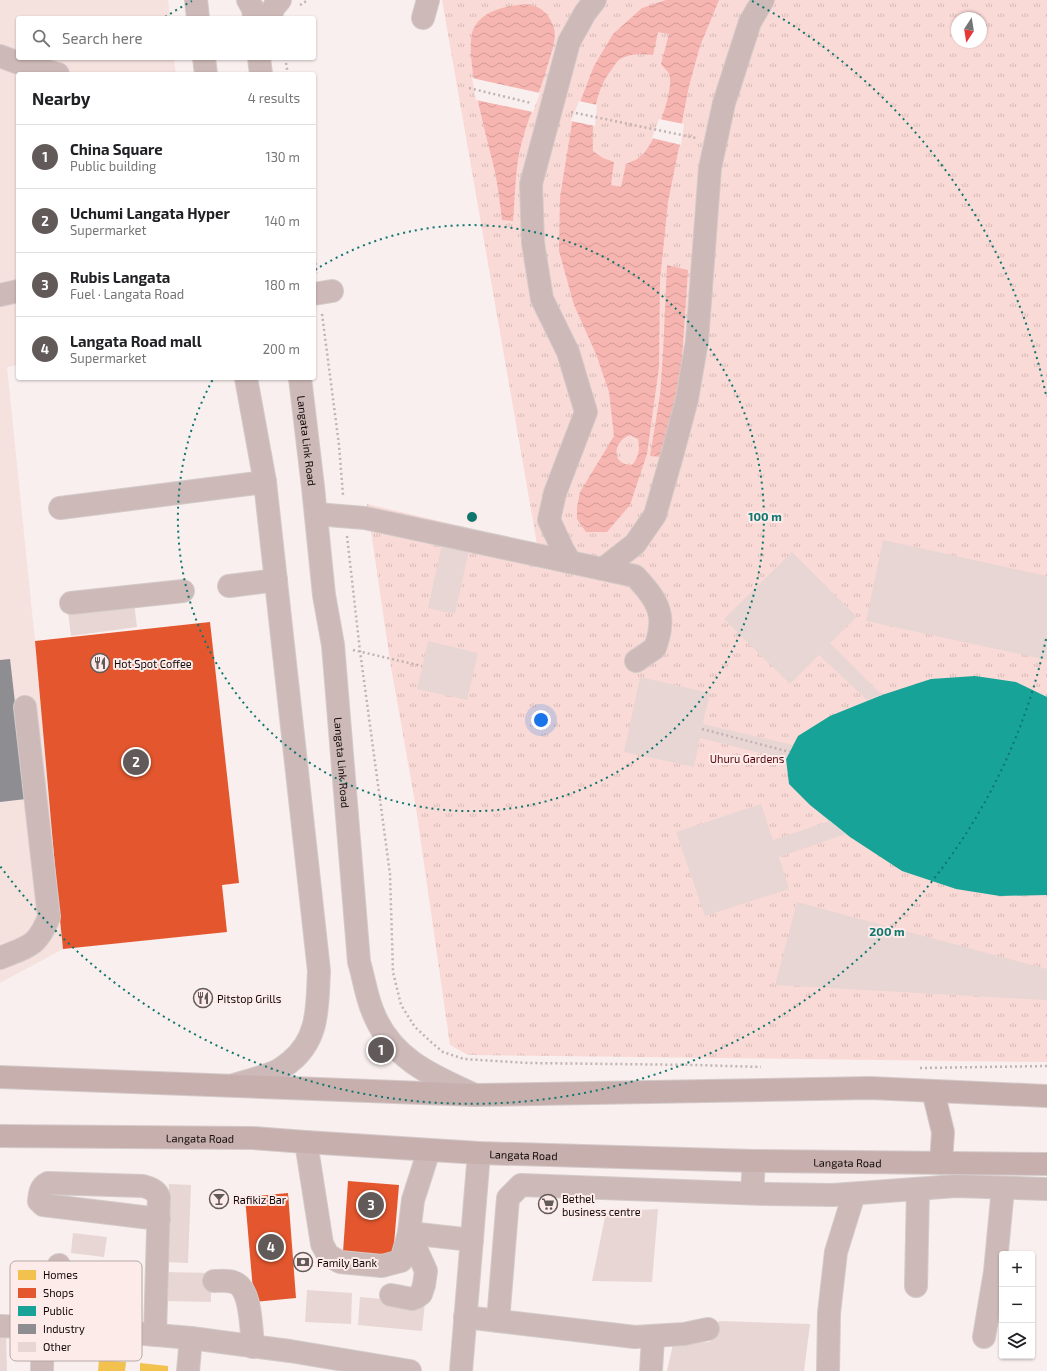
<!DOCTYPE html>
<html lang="en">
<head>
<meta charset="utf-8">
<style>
	:root { --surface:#fff; --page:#f2f2f2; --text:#202124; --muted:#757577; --line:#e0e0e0; --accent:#625a59 }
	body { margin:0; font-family:"Exo 2",sans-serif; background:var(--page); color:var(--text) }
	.controls { position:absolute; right:12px; bottom:12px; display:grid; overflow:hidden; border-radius:4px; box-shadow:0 1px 3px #0004 }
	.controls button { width:36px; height:36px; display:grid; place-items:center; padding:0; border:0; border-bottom:1px solid var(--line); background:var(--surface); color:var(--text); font:20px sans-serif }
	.compass { position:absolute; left:951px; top:12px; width:36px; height:36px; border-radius:50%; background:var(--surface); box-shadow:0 1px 3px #0004; rotate:192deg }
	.you { position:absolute; left:541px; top:720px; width:14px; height:14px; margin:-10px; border:3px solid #fff; border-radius:50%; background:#1a73e8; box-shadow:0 0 0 6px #1a73e833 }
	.badge { display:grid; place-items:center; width:26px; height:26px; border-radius:50%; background:var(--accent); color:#fff; font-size:13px; font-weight:700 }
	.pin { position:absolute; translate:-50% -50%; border:2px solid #fff; box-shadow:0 1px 4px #0006 }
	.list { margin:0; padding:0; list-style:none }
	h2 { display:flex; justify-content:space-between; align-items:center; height:52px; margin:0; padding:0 16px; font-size:17px }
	h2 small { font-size:13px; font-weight:400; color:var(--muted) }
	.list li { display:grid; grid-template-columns:26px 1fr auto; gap:12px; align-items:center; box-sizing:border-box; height:64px; padding:0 16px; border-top:1px solid var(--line) }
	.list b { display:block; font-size:15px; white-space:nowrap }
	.list p { margin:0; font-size:13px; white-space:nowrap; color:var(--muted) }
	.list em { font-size:13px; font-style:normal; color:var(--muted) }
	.icon { flex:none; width:22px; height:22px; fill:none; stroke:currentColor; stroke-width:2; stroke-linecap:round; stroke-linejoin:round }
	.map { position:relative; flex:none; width:1047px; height:1371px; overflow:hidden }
	.search { position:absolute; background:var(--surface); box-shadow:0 1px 3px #0004; left:16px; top:16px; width:300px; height:44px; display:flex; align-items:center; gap:10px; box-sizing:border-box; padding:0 14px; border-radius:4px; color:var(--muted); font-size:15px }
	.panel { position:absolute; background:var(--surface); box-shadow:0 1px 3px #0004; left:16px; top:72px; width:300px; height:308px; border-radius:4px }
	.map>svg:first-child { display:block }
	.built { fill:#f5e1de }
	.park { fill:url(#park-tufts); fill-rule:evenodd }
	.water { fill:url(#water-waves); fill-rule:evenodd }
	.pier { fill:#f9efee }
	.homes { fill:#f2c14e }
	.shops { fill:#e4572e }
	.public { fill:#17a398 }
	.industry { fill:#8d8d92 }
	.building { fill:#e8d6d4 }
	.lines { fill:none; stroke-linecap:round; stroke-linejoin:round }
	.minor-casing { stroke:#d3cbca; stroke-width:24 }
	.major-casing { stroke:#d3cbca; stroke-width:24 }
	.path { stroke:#c1b3b1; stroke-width:2.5; stroke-dasharray:2 3; stroke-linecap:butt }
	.minor { stroke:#cdb9b7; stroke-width:22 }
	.major { stroke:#c7afad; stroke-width:22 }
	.ring { fill:none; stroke:#0f766e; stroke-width:2; stroke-dasharray:2 4 }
	.labels { text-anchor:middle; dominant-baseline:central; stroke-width:4; stroke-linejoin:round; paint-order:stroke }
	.street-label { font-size:11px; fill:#110a09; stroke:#fdebea }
	.poi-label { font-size:11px; fill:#110a09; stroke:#fdebea; text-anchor:start }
	.park-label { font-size:11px; fill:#56060c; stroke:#fdebea }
	.key { fill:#fdebea; stroke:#b6a8a6; stroke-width:1 }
	.key-label { font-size:11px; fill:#110a09 }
	.centre { fill:#0f766e; stroke:#fdebea; stroke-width:2 }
	.ring-label { font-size:12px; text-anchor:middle; font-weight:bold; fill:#0f766e; stroke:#fdebea; stroke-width:4; stroke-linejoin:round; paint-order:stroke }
</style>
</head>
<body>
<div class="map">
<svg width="1047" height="1371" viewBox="0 0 1047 1371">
	<defs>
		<pattern id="park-tufts" width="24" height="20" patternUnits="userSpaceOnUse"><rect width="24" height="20" fill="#fadad6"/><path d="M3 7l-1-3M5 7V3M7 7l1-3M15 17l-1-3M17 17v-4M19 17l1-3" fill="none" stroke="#d5bab6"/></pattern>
		<pattern id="water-waves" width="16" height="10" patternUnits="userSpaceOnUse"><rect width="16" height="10" fill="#f6b5b0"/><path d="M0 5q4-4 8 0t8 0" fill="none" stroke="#d29a96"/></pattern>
	</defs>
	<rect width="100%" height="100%" fill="#f9efee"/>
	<path class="built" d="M0,0H168L170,18H18V58H174L176,74H18V365L7,367L35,641L58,900L63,949L0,983Z"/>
	<path class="park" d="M442,0H1047V1062L468,1055L450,1045L416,808L391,667L367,504L537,544ZM957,18H981V42H957Z"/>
	<path class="water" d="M666,0H719L700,46L689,86L682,122L679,147L668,202L660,280L659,367L647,454L630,505L607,532H586L577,519V507L580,492L614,436L609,392L596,354L574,305L559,251L560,197L572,123L594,66L613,34L642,8ZM658,32L669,34L661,64C663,67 668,71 669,74C675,89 655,142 644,153C639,159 633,161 626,164L621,187L611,185L614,162L603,158L593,151C592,123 594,91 612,69C614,66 617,61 620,59C631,53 642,54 653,55ZM630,435L638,439C640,450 639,456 632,465C610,465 613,441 630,435Z
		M526,4C541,6 549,13 554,28C557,39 551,54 548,64C540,94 525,123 519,154C515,175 515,199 513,221L502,220C500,204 498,188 495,172C489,144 460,48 475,26C485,9 508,6 526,4Z
		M667,265L688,270L680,388L661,457L650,456L660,395L663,354Z"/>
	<path class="pier" d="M472,78L540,93L533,112L476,100Z
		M579,101L597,105L595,126L571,121Z
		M659,119L684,124L681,145L652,138Z"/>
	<path class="homes" d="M99,1360L126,1362L125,1371H98Z
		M140,1363L168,1366V1371H140Z"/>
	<path class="shops" d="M210,622L239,883L222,885L227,932L63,949L58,900L35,641Z
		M348,1181L399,1185L393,1256L343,1252Z
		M288,1193L296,1298L254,1302L245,1197Z"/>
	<path class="public" d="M975,676L1016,682L1047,697V895L1000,896L956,889L902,871L850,837L810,805L789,784L786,759L798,736L830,716L882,695L931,679Z"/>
	<path class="industry" d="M10,659L26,799L0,802V660Z"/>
	<path class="building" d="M883,540L1047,576V660L866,621Z
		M442,544L469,550L455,614L428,608Z
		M792,552L857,617L830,643L882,695L867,700L819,655L790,684L724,619Z
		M134,603L137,627L71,636L68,612Z
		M428,641L478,653L467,700L417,689Z
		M640,677L710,693L703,724L793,745L786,759L700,738L694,767L624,752Z
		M761,804L773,840L830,821L846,834L779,857L789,889L705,916L676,832Z
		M797,902L1047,969V1000L775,985Z
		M169,1184L191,1185L188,1263L166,1262Z
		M658,1209L652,1282L592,1281L606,1212Z
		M73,1233L107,1237L104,1257L71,1253Z
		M166,1272L211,1273V1302L166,1301Z
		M307,1290L352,1293L351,1324L305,1322Z
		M360,1297L425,1303L422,1331L358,1325Z
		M719,1321L810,1324L804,1371H667L673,1344L710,1342Z
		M0,1332H6L7,1371H0Z"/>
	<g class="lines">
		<g class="minor-casing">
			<g id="minor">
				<path d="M196,0L198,18"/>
				<path d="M248,0L253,9L254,18"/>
				<path d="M270,18L274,7L280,0"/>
				<path d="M423,18L428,0"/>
				<path d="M0,56L24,65L58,74"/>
				<path d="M204,58L206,74"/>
				<path d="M259,58L261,74"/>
				<path d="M314,294L332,291"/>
				<path d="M0,295L18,291"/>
				<path id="s1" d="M300,378L313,487L324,595L333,645L359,962C364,978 366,996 373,1012C391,1059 433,1076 475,1095"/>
				<path d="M60,508L265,482"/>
				<path d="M316,514L365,518L635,576C648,590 663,606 660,627C660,634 657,641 655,648L636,661"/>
				<path d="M570,562L563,550L549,520L555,493L586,412L568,352L542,299L533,243L531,184L569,42L585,13L595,0"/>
				<path d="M603,569L635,544L655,515L673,452L687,399L697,341L710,168L724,103L750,22L763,0"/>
				<path d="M229,586L276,580"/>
				<path d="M71,603L183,591"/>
				<path d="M0,958C29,946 37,947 49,917L25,707"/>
				<path d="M234,1085C246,1081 260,1078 272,1073C279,1071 285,1066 290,1062C320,1038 317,1005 319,971L265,482L246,378"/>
				<path d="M306,1142L322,1244L328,1255L340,1262L382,1266L401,1261L409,1233L413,1200L429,1150"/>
				<path d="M752,1193L754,1161"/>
				<path d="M409,1233L472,1240"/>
				<path d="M214,1281C220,1281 227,1280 233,1282C252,1287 251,1330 253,1347"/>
				<path d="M916,1286L918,1189"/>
				<path d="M391,1295L412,1299L417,1297L421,1294L424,1285L426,1271L409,1233"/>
				<path d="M465,1317L635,1337L684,1334L708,1329"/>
				<path d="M498,1321L508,1198L521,1185L767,1194L833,1195L956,1186L1047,1189"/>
				<path d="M0,1326L99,1330L191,1338L290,1351L410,1371"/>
				<path d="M56,1328L59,1265"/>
				<path d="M155,1335L159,1197C156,1190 150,1188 143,1186L48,1183C40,1187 40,1193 39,1201L43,1205L159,1219"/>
				<path d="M984,1337L995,1272L1003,1188"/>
				<path d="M42,1371L43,1327"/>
				<path d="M188,1371L191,1338"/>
				<path d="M461,1371L479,1153"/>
				<path d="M651,1371L653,1337"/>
				<path d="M828,1371L829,1313L836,1252L854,1194"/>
			</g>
		</g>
		<g class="major-casing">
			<g id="major">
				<path d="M0,1077L475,1095L870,1088L1047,1096"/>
				<path d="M933,1091L943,1132L941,1163"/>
				<path id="s2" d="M0,1136L252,1138L306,1142L479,1153L754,1161L1047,1164"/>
			</g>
		</g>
		<path class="path" d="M300,5L308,0
			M285,58L288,74
			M469,88L531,103
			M571,112L696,138
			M314,253L317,273
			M322,314L339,445L343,495
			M347,536L360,651L390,874L393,972L401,1005L415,1027L431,1042L443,1052L464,1059L528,1063L697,1065L761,1067
			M353,650L422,666
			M702,729L790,752
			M920,1068L1047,1066"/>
		<use href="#minor" class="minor"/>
		<use href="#major" class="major"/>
	</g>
	<g class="ring">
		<path d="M315 270A293 293 0 1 1 213 379"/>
		<path d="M1046 639A587 587 0 0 1 0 866M165 17A587 587 0 0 1 192 1M752 1A587 587 0 0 1 1046 395"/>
	</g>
	<defs>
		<g id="restaurant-ring" transform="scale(1)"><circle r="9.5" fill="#fdebea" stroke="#625a59" stroke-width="1.5"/><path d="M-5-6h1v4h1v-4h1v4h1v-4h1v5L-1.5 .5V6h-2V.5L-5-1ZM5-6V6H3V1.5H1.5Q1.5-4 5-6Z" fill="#625a59"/></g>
		<g id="bar-ring" transform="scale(1)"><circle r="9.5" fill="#fdebea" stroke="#625a59" stroke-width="1.5"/><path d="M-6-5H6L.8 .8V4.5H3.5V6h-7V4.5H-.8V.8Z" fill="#625a59"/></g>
		<g id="supermarket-ring" transform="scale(1)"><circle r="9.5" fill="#fdebea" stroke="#625a59" stroke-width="1.5"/><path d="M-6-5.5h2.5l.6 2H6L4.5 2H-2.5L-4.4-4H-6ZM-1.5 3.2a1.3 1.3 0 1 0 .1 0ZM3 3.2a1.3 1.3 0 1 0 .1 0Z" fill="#625a59"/></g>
		<g id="bank-ring" transform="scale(1)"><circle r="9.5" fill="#fdebea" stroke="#625a59" stroke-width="1.5"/><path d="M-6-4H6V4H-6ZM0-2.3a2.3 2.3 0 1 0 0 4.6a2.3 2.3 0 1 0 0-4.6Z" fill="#625a59"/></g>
	</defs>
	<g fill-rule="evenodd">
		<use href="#restaurant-ring" x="100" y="663"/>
		<use href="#restaurant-ring" x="203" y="998"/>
		<use href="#bar-ring" x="219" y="1199"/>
		<use href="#supermarket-ring" x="548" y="1204"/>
		<use href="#bank-ring" x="303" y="1262"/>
	</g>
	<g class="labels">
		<g class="street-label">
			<text stroke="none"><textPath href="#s1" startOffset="63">Langata Link Road</textPath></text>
			<text stroke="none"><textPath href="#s1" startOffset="387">Langata Link Road</textPath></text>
			<text stroke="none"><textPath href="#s2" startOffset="200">Langata Road</textPath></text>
			<text stroke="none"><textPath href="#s2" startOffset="524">Langata Road</textPath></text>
			<text stroke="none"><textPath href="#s2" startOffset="848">Langata Road</textPath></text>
		</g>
		<g class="poi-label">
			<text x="114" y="663">Hot Spot Coffee</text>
			<text x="217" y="998">Pitstop Grills</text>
			<text x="562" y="1198">Bethel<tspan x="562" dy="13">business centre</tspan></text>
			<text x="233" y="1199">Rafikiz Bar</text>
			<text x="317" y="1262">Family Bank</text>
		</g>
		<g class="park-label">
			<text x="747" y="758">Uhuru Gardens</text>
		</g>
	</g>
	<rect x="10" y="1261" width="132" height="100" rx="6" class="key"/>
	<rect x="18" y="1270" width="18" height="10" fill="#f2c14e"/>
	<rect x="18" y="1288" width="18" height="10" fill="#e4572e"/>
	<rect x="18" y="1306" width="18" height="10" fill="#17a398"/>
	<rect x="18" y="1324" width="18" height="10" fill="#8d8d92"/>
	<rect x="18" y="1342" width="18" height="10" fill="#e8d6d4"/>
	<g class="key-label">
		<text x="43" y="1279">Homes</text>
		<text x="43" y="1297">Shops</text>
		<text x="43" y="1315">Public</text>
		<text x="43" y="1333">Industry</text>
		<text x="43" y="1351">Other</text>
	</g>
	<circle cx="472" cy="517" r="6" class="centre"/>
	<g class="ring-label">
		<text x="765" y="521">100 m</text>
		<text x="887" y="936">200 m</text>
	</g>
</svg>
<div class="controls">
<button>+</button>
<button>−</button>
<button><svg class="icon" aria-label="layers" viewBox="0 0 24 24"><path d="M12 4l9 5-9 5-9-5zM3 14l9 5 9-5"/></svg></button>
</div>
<svg class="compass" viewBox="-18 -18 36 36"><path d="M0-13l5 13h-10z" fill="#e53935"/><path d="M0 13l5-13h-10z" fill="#757577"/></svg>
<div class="you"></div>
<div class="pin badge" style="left:381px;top:1050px">1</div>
<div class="pin badge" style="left:136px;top:762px">2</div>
<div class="pin badge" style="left:371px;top:1205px">3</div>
<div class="pin badge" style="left:271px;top:1247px">4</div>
<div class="search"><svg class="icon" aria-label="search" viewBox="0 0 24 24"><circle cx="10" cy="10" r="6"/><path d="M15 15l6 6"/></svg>Search here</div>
<section class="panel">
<h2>Nearby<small>4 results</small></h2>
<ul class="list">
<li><span class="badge">1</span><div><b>China Square</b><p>Public building</p></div><em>130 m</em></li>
<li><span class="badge">2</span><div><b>Uchumi Langata Hyper</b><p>Supermarket</p></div><em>140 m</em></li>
<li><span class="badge">3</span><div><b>Rubis Langata</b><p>Fuel · Langata Road</p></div><em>180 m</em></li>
<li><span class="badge">4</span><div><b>Langata Road mall</b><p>Supermarket</p></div><em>200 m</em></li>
</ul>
</section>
</div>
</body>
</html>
